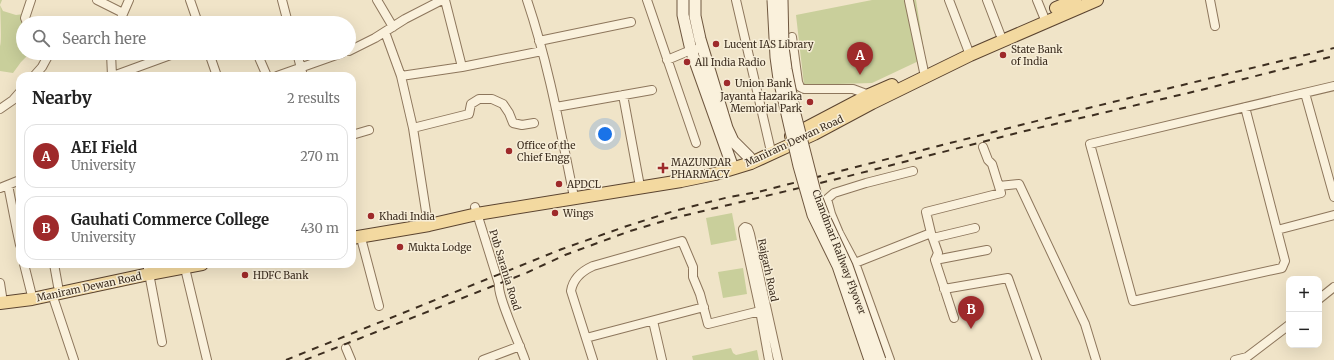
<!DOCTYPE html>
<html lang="en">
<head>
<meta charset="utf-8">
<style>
	:root { --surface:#fff; --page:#f6f6f6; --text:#222; --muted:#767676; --line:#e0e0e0; --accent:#9e2a2b }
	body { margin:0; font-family:Merriweather,serif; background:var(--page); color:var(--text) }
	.controls { position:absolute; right:12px; bottom:12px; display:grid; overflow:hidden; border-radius:8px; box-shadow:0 4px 16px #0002 }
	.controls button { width:36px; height:36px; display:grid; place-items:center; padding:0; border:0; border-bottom:1px solid var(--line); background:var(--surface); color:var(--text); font:20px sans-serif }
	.you { position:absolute; left:605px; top:134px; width:14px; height:14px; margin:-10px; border:3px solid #fff; border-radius:50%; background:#1a73e8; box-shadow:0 0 0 6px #1a73e833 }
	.badge { display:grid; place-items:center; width:26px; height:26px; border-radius:50%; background:var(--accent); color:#fff; font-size:13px; font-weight:700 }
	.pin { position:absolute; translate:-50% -33px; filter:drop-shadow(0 1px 2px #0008) }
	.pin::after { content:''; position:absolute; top:21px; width:14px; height:12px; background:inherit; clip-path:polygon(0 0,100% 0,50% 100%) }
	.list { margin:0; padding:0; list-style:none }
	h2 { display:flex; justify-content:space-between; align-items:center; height:52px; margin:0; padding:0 16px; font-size:17px }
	h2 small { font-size:13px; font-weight:400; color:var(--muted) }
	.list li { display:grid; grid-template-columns:26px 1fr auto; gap:12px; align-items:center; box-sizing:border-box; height:64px; margin:0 8px 8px; padding:0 8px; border:1px solid var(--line); border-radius:12px }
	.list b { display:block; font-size:15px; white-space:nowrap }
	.list p { margin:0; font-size:13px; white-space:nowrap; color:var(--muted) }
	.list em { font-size:13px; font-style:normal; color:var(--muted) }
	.icon { flex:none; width:22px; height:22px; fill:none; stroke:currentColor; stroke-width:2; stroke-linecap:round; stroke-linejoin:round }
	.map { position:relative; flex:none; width:1334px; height:360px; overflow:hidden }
	.search { position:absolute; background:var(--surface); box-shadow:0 4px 16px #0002; left:16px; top:16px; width:340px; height:44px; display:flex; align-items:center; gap:10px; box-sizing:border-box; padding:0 14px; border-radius:22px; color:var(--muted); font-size:15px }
	.panel { position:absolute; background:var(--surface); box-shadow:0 4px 16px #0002; left:16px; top:72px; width:340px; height:196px; border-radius:12px }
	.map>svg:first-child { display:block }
	.green { fill:#c9cf9b }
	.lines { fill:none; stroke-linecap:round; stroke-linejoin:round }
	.street-casing { stroke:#8d765c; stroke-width:10 }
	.secondary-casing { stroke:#6f573f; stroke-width:13 }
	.primary-casing { stroke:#5b4430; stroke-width:14 }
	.street { stroke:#faf1dc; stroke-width:8 }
	.secondary { stroke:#faf1dc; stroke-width:11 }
	.primary { stroke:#f3d9a0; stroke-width:12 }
	.rail { stroke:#3d2e20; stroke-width:2; stroke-dasharray:7 7; stroke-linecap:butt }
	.secondary-bridge-casing { stroke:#6f573f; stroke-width:13; stroke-linecap:butt }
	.secondary-bridge { stroke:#faf1dc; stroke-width:11 }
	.poi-dot { fill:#9e2a2b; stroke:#f7eed8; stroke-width:1.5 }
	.labels { text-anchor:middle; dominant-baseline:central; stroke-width:3; stroke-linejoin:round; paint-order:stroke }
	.poi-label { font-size:10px; fill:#3d2e20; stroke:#f7eed8; text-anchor:start }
	.street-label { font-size:10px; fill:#3d2e20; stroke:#f7eed8 }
</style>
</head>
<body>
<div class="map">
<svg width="1334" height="360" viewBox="0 0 1334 360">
	<rect width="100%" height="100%" fill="#f0e4c8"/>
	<path class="green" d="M0,0H2L0,5L3,11L16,15L23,14V25L20,30V45H23V53H30L21,62L13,73L0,71V46C2,42 0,8 0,0Z
		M872,0H916L925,58L872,83L804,85L796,15Z
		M732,213L737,240L711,245L706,218Z
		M743,268L747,294L723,298L718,272Z
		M731,348L733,353L736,355L757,350L759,360H693L692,356Z"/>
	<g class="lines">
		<g class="street-casing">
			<path id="street" d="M97,0L123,13
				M190,0L198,23
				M282,0L288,23
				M377,0L393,27
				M527,0C548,62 560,128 573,192
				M647,0L696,143
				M736,0L770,147
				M949,0L970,55
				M987,0L1000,34
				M1037,0L1046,22
				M1210,0L1215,26
				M909,1L924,72
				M27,23L25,18L31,0
				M119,23L129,0
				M385,32L401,76
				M792,37L798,82L800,87L804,89H853L869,95L870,97
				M539,41L631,22
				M349,51L375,38L405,19L442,0
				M111,53L112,76
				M209,53L217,76
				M257,53L267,76
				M297,53L303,76
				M667,60L691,50L697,49
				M462,67L542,51
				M34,76L42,67L48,56L47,53
				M113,76L176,53
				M277,76L342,53
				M1305,93L1334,197
				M623,95L639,181
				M556,107L652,90
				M1245,107L1285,261L1282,268L1133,301L1090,144L1334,86
				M0,109L13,100L20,92
				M413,128L469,114L471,104L479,99H492L503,104L509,113L513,123L522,125L534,123
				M352,135L369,130
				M8,185L17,231
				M999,186L1019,184L1085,324L1096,360
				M0,188L20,180
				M475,207L499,284C497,296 520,345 525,360
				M427,218L413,128L401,76L462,67L445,0
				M20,230L17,231L20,245
				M1277,230L1334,215
				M931,233L926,212L1001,193L992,164L988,160L983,147
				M361,238L379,306
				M933,238L975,228
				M935,260L987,250
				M855,263L931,233L938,253L935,260L954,318
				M24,264L31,292
				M54,264L58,286
				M184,264L207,360
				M148,268L162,342
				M0,283L2,296
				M944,289L1008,278L1037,360
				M52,294L74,360
				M1319,299L1334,287
				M653,321L662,360
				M586,338L704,307
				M346,348L351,360
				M483,360L520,346
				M593,360L571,291C573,278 582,271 593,266L682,241L693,267V277L700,294L708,324L760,311
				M769,360L759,305L744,236L743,229L745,227L748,228L750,234L778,360
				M890,360L855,263L839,233L831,214L827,199L834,193L866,183L913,171
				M1235,360L1247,357L1289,325"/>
		</g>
		<g class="secondary-casing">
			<path id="secondary" d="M683,0V15L691,50L733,168
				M695,0V16L700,39L727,128L733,141L749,157L751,163"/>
		</g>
		<g class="primary-casing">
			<path id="primary" d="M1056,8L1075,0
				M791,136L869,95L892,85
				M352,238L429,225L477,214L681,181L715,174L751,163L814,134L872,103L970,55L1097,0
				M0,303L32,299L149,274L202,264"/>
		</g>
		<use href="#street" class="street"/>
		<use href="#secondary" class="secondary"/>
		<use href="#primary" class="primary"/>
		<path class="rail" d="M286,360L562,249L627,226L674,211L729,197L758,192L1068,113L1334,48
			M305,360L526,273L565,255L630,231L674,218L841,178L1025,131L1201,90L1334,56"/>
		<g class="secondary-bridge-casing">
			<path id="secondary-bridge" d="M773,0L776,57L779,79L799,166L813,215L838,266L870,360
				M782,0L783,47L786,69L795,114L816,196L825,219L847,266L880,360"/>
		</g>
		<use href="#secondary-bridge" class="secondary-bridge"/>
	</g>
	<g class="poi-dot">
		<circle cx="716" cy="44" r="4"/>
		<circle cx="1003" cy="55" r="4"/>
		<circle cx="687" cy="62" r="4"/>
		<circle cx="727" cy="83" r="4"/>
		<circle cx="810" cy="102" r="4"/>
		<circle cx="509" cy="151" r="4"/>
		<path d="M661 162h4v4h4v4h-4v4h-4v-4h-4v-4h4z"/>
		<circle cx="559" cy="184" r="4"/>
		<circle cx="555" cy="213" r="4"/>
		<circle cx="371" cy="216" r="4"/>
		<circle cx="400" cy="247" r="4"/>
		<circle cx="245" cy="275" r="4"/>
	</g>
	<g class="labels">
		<g class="poi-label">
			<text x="724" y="44">Lucent IAS Library</text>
			<text x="1011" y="49">State Bank<tspan x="1011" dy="12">of India</tspan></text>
			<text x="695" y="62">All India Radio</text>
			<text x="735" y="83">Union Bank</text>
			<text x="802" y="96" text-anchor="end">Jayanta Hazarika<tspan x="802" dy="12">Memorial Park</tspan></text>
			<text x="517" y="145">Office of the<tspan x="517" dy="12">Chief Engg</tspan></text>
			<text x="671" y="162">MAZUNDAR<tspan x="671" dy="12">PHARMACY</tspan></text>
			<text x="567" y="184">APDCL</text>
			<text x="563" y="213">Wings</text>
			<text x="379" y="216">Khadi India</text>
			<text x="408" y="247">Mukta Lodge</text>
			<text x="253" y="275">HDFC Bank</text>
		</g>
		<g class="street-label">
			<text transform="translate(794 141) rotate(-25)">Maniram Dewan Road</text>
			<text transform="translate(839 252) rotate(69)">Chandmari Railway Flyover</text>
			<text transform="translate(505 270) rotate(73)">Pub Sarania Road</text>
			<text transform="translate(768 270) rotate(78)">Rajgarh Road</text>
			<text transform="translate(89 287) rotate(-12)">Maniram Dewan Road</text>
		</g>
	</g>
</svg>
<div class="controls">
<button>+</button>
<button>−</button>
</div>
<div class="you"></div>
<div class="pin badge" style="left:860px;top:75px">A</div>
<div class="pin badge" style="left:971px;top:329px">B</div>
<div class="search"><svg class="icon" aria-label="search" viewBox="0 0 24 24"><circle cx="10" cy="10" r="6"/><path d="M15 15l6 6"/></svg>Search here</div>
<section class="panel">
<h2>Nearby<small>2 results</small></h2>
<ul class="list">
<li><span class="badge">A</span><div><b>AEI Field</b><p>University</p></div><em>270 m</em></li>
<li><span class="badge">B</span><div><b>Gauhati Commerce College</b><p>University</p></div><em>430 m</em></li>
</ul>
</section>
</div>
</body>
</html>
